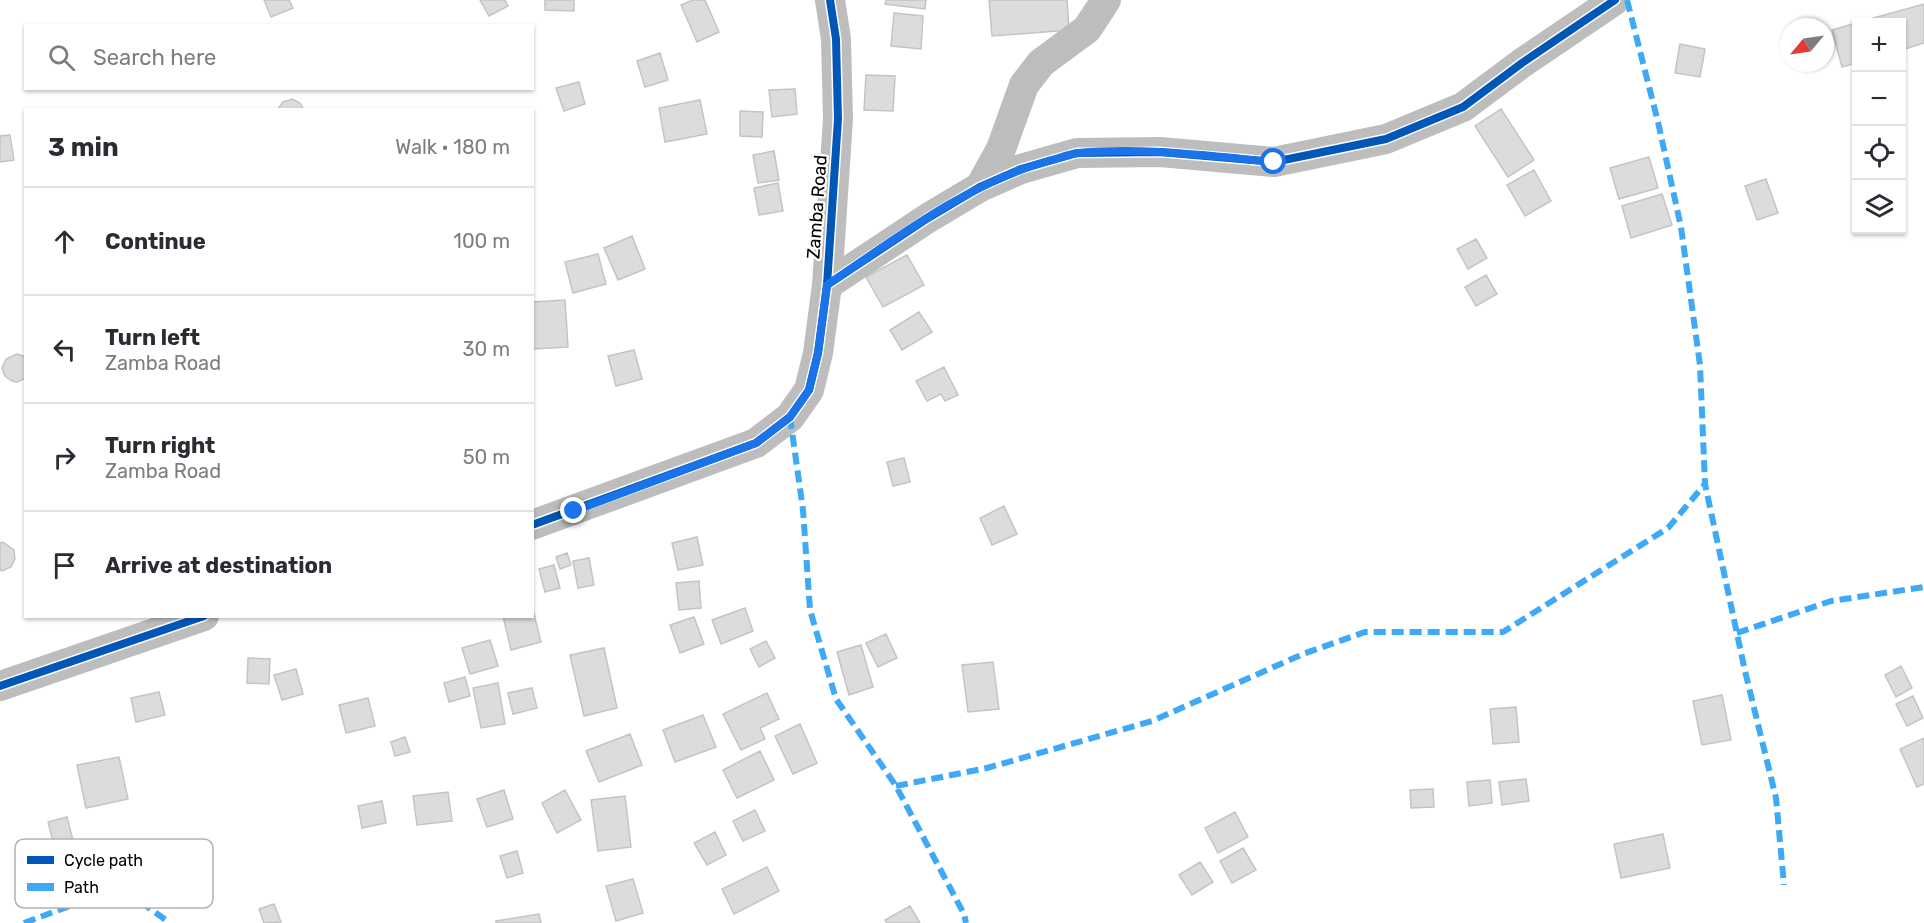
<!DOCTYPE html>
<html lang="en">
<head>
<meta charset="utf-8">
<style>
	:root { --surface:#fff; --page:#f7f7f7; --text:#2b2b33; --muted:#7c7c81; --line:#e1e1e2 }
	body { margin:0; font-family:Rubik,sans-serif; background:var(--page); color:var(--text) }
	.controls { position:absolute; right:18px; top:18px; display:grid; overflow:hidden; border-radius:0px; box-shadow:0 2px 4px #0004 }
	.controls button { width:54px; height:54px; display:grid; place-items:center; padding:0; border:0; border-bottom:2px solid var(--line); background:var(--surface); color:var(--text); font:30px sans-serif }
	.compass { position:absolute; left:1780px; top:18px; width:54px; height:54px; border-radius:50%; background:var(--surface); box-shadow:0 2px 4px #0004; rotate:241deg }
	.stop { position:absolute; width:18px; height:18px; margin:-14px; border:4px solid #1a73e8; border-radius:50%; background:#fff }
	.stop.end { background:#1a73e8; border-color:#fff; box-shadow:0 2px 6px #0008 }
	.list { margin:0; padding:0; list-style:none }
	h2 { display:flex; justify-content:space-between; align-items:center; height:78px; margin:0; padding:0 24px; font-size:26px }
	h2 small { font-size:20px; font-weight:400; color:var(--muted) }
	.list li { display:grid; grid-template-columns:39px 1fr auto; gap:18px; align-items:center; box-sizing:border-box; height:108px; padding:0 24px; border-top:2px solid var(--line) }
	.list b { display:block; font-size:22px; white-space:nowrap }
	.list p { margin:0; font-size:20px; white-space:nowrap; color:var(--muted) }
	.list em { font-size:20px; font-style:normal; color:var(--muted) }
	.icon { flex:none; width:33px; height:33px; fill:none; stroke:currentColor; stroke-width:2; stroke-linecap:round; stroke-linejoin:round }
	.map { position:relative; flex:none; width:1924px; height:923px; overflow:hidden }
	.search { position:absolute; background:var(--surface); box-shadow:0 2px 4px #0004; left:24px; top:24px; width:510px; height:66px; display:flex; align-items:center; gap:15px; box-sizing:border-box; padding:0 21px; border-radius:0px; color:var(--muted); font-size:22px }
	.panel { position:absolute; background:var(--surface); box-shadow:0 2px 4px #0004; left:24px; top:108px; width:510px; height:510px; border-radius:0px }
	.map>svg:first-child { display:block }
	.building { fill:#dcdcdc; stroke:#c4c4c4; stroke-width:1.5 }
	.lines { fill:none; stroke-linecap:round; stroke-linejoin:round }
	.minor { stroke:#bdbdbd; stroke-width:30 }
	.quiet { stroke:#3fa9f5; stroke-width:6; stroke-dasharray:12 6; stroke-linecap:butt }
	.cycleway-casing { stroke:#fff; stroke-width:11 }
	.cycleway { stroke:#0057b8; stroke-width:8 }
	.route { stroke:#1a73e8; stroke-width:8 }
	.labels { text-anchor:middle; dominant-baseline:central; stroke-width:4.5; stroke-linejoin:round; paint-order:stroke }
	.street-label { font-size:18px; fill:#000; stroke:#fff }
	.key { fill:#fff; stroke:#b2b2b2; stroke-width:1.5 }
	.key-label { font-size:16px; fill:#000 }
</style>
</head>
<body>
<div class="map">
<svg width="1924" height="923" viewBox="0 0 1924 923">
	<rect width="100%" height="100%" fill="#fff"/>
	<path class="building" d="M264,0H289L293,8L271,17Z
		M480,0H505L508,6L489,16Z
		M545,0H574V11L545,10Z
		M693,0H705L719,32L697,42L681,5Z
		M886,0H926L925,9L885,4Z
		M989,0H1067L1069,30L992,36Z
		M1924,4V43L1902,50V22H1859Z
		M894,13L923,16L921,49L891,46Z
		M1856,23V63L1842,67L1832,30Z
		M1680,44L1705,49L1700,77L1675,73Z
		M660,53L668,80L645,87L637,61Z
		M866,75L895,76L893,111L864,110Z
		M579,82L585,104L564,111L556,88Z
		M795,89L797,114L772,117L769,90Z
		M292,99L300,103L304,110H277L283,102Z
		M700,100L707,134L665,142L659,108Z
		M1501,109L1534,160L1508,177L1475,126Z
		M740,111L763,112L762,137L740,136Z
		M10,135L14,160L0,162V136Z
		M774,151L779,180L758,183L753,155Z
		M1649,157L1658,188L1619,199L1610,168Z
		M1534,170L1551,201L1525,216L1507,185Z
		M1766,179L1778,213L1757,220L1745,186Z
		M778,183L783,211L759,215L754,188Z
		M1662,194L1672,225L1631,238L1622,206Z
		M632,236L645,269L618,280L604,248Z
		M1476,239L1487,258L1468,269L1457,249Z
		M598,254L606,284L573,293L565,262Z
		M907,255L924,285L883,307L866,277Z
		M1486,275L1497,294L1476,306L1465,287Z
		M565,300L568,347L532,349V302Z
		M919,312L932,332L902,350L890,330Z
		M634,350L642,379L616,386L608,356Z
		M17,354L26,357V378L17,382L12,381L5,376L2,368L6,359Z
		M944,367L958,395L945,401L941,394L927,401L916,381Z
		M904,458L910,482L893,486L887,462Z
		M1004,506L1017,534L992,545L980,518Z
		M697,537L703,565L678,570L672,543Z
		M3,542L14,550L15,559L11,567L2,571L0,570V543Z
		M567,553L571,565L560,569L556,557Z
		M589,558L594,585L578,588L573,561Z
		M554,565L560,588L545,592L539,569Z
		M699,581L701,608L679,610L676,583Z
		M532,606L541,642L511,650L503,616H532Z
		M745,608L753,631L721,644L712,620Z
		M694,617L704,644L680,653L670,625Z
		M886,634L897,658L878,667L866,643Z
		M490,640L498,666L470,674L462,648Z
		M766,641L775,658L759,667L750,649Z
		M861,645L873,687L849,695L837,652Z
		M604,648L617,708L584,716L570,655Z
		M248,658L270,659L269,684L247,683Z
		M993,662L999,709L968,712L962,665Z
		M1901,666L1912,688L1896,697L1885,675Z
		M296,669L303,694L282,700L274,675Z
		M465,677L470,696L449,702L444,683Z
		M498,683L505,724L481,728L473,688Z
		M532,688L537,708L513,714L508,693Z
		M159,692L165,715L136,722L131,698Z
		M767,693L779,719L760,728L765,739L741,750L723,714Z
		M1722,695L1731,740L1702,745L1693,701Z
		M1913,696L1923,718L1907,726L1896,704Z
		M368,698L375,726L346,733L339,705Z
		M1516,707L1519,742L1493,744L1490,709Z
		M703,715L716,747L675,762L663,730Z
		M800,724L817,763L793,774L775,736Z
		M630,734L642,765L599,782L586,751Z
		M405,737L410,752L395,756L391,742Z
		M1924,738V784L1917,787L1900,749Z
		M760,751L774,780L737,798L723,770Z
		M119,757L128,799L86,808L77,765Z
		M1526,779L1529,801L1502,805L1499,782Z
		M1490,780L1492,803L1469,806L1467,782Z
		M1433,789L1434,807L1411,808L1410,790Z
		M504,790L513,819L487,827L477,799Z
		M565,790L581,820L557,833L542,803Z
		M448,792L452,821L417,825L413,796Z
		M625,796L631,847L598,851L591,800Z
		M382,801L386,823L362,828L358,806Z
		M755,810L765,831L743,841L733,821Z
		M1235,812L1248,837L1218,853L1205,828Z
		M67,817L74,844L55,849L48,822Z
		M715,832L726,855L707,865L694,843Z
		M1663,834L1670,868L1621,878L1614,844Z
		M1243,848L1256,870L1232,883L1220,861Z
		M517,851L523,873L507,878L500,856Z
		M1200,862L1213,882L1192,895L1179,875Z
		M767,867L779,891L734,914L722,889Z
		M633,879L643,913L616,921L606,886Z
		M274,904L281,922L264,923L259,909Z
		M910,906L920,923H887L885,920Z
		M539,914L541,923H496V921Z"/>
	<g class="lines">
		<path class="minor" d="M980,187L1001,149L1024,85L1041,63L1087,29L1106,0
			M827,285L928,218L980,187L1021,169L1077,153L1160,152L1274,162L1386,139L1463,107L1522,63L1615,0
			M532,525L756,443L790,417L809,390L818,353L827,285L838,119L836,39L830,0
			M0,686L204,616"/>
		<path class="quiet" d="M1627,0L1658,122L1681,227L1700,365L1705,484L1745,671L1776,798L1784,885
			M790,417L803,510L810,610L836,699L896,786L964,914L966,923
			M1737,633L1831,601L1924,587
			M896,786L987,768L1152,721L1303,654L1365,632H1503L1668,528L1705,484
			M24,923L75,904L124,890L170,923"/>
		<g class="cycleway-casing">
			<path id="cycleway" d="M827,285L928,218L980,187L1021,169L1077,153L1160,152L1274,162L1386,139L1463,107L1522,63L1615,0
				M532,525L756,443L790,417L809,390L818,353L827,285L838,119L836,39L830,0
				M0,686L204,616"/>
		</g>
		<use href="#cycleway" class="cycleway"/>
	</g>
	<g class="lines">
		<path class="route" d="M574,511L756,443L790,417L809,390L818,353L827,285C897,238 966,184 1048,161C1058,159 1068,154 1079,153C1143,147 1209,156 1274,162"/>
	</g>
	<g class="labels">
		<g class="street-label">
			<text transform="translate(817 207) rotate(-86)">Zamba Road</text>
		</g>
	</g>
	<rect x="15" y="839" width="198" height="69" rx="9" class="key"/>
	<rect x="27" y="856" width="27" height="8" fill="#0057b8"/>
	<rect x="27" y="883" width="27" height="8" fill="#3fa9f5"/>
	<g class="key-label">
		<text x="64" y="866">Cycle path</text>
		<text x="64" y="893">Path</text>
	</g>
</svg>
<div class="controls">
<button>+</button>
<button>−</button>
<button><svg class="icon" aria-label="locate" viewBox="0 0 24 24"><circle cx="12" cy="12" r="6"/><path d="M12 2v4M12 18v4M2 12h4M18 12h4"/></svg></button>
<button><svg class="icon" aria-label="layers" viewBox="0 0 24 24"><path d="M12 4l9 5-9 5-9-5zM3 14l9 5 9-5"/></svg></button>
</div>
<svg class="compass" viewBox="-18 -18 36 36"><path d="M0-13l5 13h-10z" fill="#e53935"/><path d="M0 13l5-13h-10z" fill="#7c7c81"/></svg>
<div class="stop" style="left:1274px;top:162px"></div>
<div class="stop end" style="left:574px;top:511px"></div>
<div class="search"><svg class="icon" aria-label="search" viewBox="0 0 24 24"><circle cx="10" cy="10" r="6"/><path d="M15 15l6 6"/></svg>Search here</div>
<section class="panel">
<h2>3 min<small>Walk · 180 m</small></h2>
<ul class="list">
<li><svg class="icon" aria-label="ahead" viewBox="0 0 24 24"><path d="M12 20V5M6 11l6-6 6 6"/></svg><div><b>Continue</b></div><em>100 m</em></li>
<li><svg class="icon" aria-label="left" viewBox="0 0 24 24"><path d="M17 20v-9H6M10 6l-5 5 5 5"/></svg><div><b>Turn left</b><p>Zamba Road</p></div><em>30 m</em></li>
<li><svg class="icon" aria-label="right" viewBox="0 0 24 24"><path d="M7 20v-9h11M14 6l5 5-5 5"/></svg><div><b>Turn right</b><p>Zamba Road</p></div><em>50 m</em></li>
<li><svg class="icon" aria-label="arrive" viewBox="0 0 24 24"><path d="M6 21V4h12l-3 4 3 4H6"/></svg><div><b>Arrive at destination</b></div></li>
</ul>
</section>
</div>
</body>
</html>
